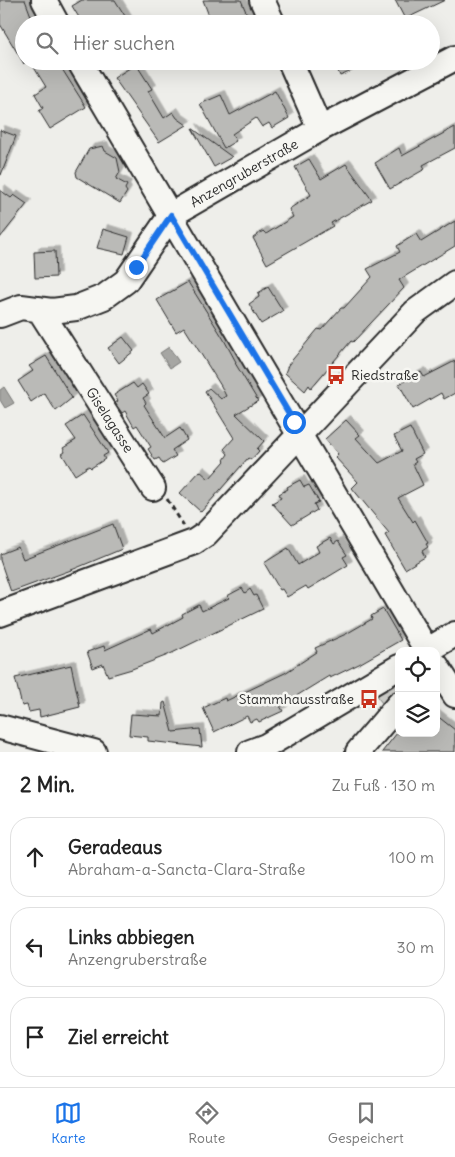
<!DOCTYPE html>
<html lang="de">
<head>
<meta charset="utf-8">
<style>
	:root { --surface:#fff; --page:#f2f2f2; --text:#222; --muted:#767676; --line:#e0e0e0; --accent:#1a73e8 }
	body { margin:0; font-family:Delius,sans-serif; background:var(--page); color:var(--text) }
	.controls { position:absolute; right:15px; bottom:15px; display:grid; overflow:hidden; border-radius:10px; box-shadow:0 5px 20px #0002 }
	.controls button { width:45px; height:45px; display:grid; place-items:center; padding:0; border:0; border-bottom:1px solid var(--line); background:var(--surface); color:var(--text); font:25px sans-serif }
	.stop { position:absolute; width:15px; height:15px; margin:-11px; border:4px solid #1a73e8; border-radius:50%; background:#fff }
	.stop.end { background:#1a73e8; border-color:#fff; box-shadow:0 1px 5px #0008 }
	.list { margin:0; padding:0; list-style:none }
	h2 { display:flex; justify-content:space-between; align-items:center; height:65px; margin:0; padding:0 20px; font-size:21px }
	h2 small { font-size:16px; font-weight:400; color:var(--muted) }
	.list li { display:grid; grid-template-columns:32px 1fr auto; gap:15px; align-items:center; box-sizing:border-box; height:80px; margin:0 10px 10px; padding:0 10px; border:1px solid var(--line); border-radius:20px }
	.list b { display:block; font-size:19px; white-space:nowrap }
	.list p { margin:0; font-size:16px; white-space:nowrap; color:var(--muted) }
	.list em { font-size:16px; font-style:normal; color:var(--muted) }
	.icon { flex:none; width:28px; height:28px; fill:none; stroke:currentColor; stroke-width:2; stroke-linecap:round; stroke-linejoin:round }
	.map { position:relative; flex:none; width:455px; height:752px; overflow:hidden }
	.search { position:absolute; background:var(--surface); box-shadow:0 5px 20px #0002; left:15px; right:15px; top:15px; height:55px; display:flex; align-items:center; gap:12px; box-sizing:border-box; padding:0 18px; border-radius:28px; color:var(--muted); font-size:19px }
	.sheet { height:335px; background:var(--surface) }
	nav { display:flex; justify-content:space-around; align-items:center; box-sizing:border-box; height:70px; border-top:1px solid var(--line); background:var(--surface); font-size:14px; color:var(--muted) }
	nav a { display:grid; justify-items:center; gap:2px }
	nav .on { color:var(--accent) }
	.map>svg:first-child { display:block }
	.green { fill:#cececa; stroke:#7c7c7a }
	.water { fill:#a6a6a3; stroke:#757573 }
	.building { fill:#babab7; stroke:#2b2b2b; filter:url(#shadow) }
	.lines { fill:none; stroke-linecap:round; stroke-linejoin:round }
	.minor-casing { stroke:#2b2b2b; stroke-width:28 }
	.path { stroke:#2b2b2b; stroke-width:3; stroke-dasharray:5 4; stroke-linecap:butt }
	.minor { stroke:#f6f6f2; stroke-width:24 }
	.route { stroke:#1a73e8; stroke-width:6 }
	.labels { text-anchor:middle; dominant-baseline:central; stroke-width:5; stroke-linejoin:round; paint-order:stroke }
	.street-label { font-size:14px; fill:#2b2b2b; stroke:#f6f6f2 }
	.poi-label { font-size:14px; fill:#2b2b2b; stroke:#f6f6f2; text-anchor:start }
</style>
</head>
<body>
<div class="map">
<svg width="455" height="752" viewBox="0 0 455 752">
	<defs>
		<filter id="shadow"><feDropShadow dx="4.5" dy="-4.5" stdDeviation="0" flood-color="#0004"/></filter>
	</defs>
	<rect width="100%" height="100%" fill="#eeeeea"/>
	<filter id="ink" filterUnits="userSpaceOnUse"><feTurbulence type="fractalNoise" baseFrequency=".02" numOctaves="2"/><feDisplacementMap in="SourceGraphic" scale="10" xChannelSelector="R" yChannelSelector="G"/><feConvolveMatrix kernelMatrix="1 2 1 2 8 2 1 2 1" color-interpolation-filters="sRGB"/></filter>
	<g filter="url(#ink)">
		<path class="green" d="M399,678V695L387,709L374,693Z"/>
		<path class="water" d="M169,347L179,362L170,368L160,353Z
			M4,387L14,403L5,408L0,400V390Z"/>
		<path class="building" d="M0,0H25L34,24H24V64L0,24Z
			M82,0H115L130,24H83L72,6Z
			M203,0H241L251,24H212Z
			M395,0H445L405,19Z
			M30,61H57L86,107L50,129L39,111L43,108L35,94L46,87Z
			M334,61H375L340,76Z
			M136,64L152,89L148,91L164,118L173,112L177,118L187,125L159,142L114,78Z
			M275,91L289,118L272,128L269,123L262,127L256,118L232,134L236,141L224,148L200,104L221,95L230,115Z
			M455,127V148L423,165L425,169L390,189L375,163L399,148L402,156Z
			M192,128L232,157L214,167Z
			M0,130L16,136L1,175H0Z
			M103,146L105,151L117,158L120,172L116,179L127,185L125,189L127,192L120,203L77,177L76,172L89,149Z
			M309,159L321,179L346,164L372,200L331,223L333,226L267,264L253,238L263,231L266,234L293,217L289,209L311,195L295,167Z
			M0,190L11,198L14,195L27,204L0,238Z
			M455,221V246L399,280L404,288L353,342L351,341L311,388L309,385L305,391L285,373L288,365L318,329L321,330L341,308H344L372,277L367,269L400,252L397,246L416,234L421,242Z
			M103,229L129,237L124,254L97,248Z
			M55,251L56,277L35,278L34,252Z
			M188,282L223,338L236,362L235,363L258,401L236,414L264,441L257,449L259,451L251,460L248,458L201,512L180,493L200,471L209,479L225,461L224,460L228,454L224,449L234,438L205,391L209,388L221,399L226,396L221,386L184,327L176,332L157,300Z
			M268,287L283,311L261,324L249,304L259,297L258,293Z
			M123,337L134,351L119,363L108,348Z
			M46,356L72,398L56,411L44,393L31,402L18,381L33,371L29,366Z
			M455,361V393L444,399L441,393L413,409L399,384L421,372L424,377Z
			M133,383L137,388L142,384L149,394L143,398L146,403L144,405L165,438L180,428L187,440L172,450L176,456L163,464L159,458L155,460L148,449L151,447L137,425L134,427L125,411L122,413L115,403L118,401L114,395Z
			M83,415L108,453L103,456L105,459L91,468L89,466L75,475L62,454L65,452L63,448L76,440L66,426Z
			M346,420L360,435L356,438L379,463L402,451L394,436L410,428L423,454L414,459L416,462L413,464L423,485L398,498L413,522L415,520L428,543L426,544L428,547L422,551L425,557L405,569L385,535L389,533L352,488L358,482L335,457L338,454L325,439Z
			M300,480L304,487L309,485L319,502L314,504L317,510L292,525L272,503L281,498L279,494L288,489L287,487Z
			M113,524L122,549L74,569L11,592L0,560V554L18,547L23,559Z
			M330,538L334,544L338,541L347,555L343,557L348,565L308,589L306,586L287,597L282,589L280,590L264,563L288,548L298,565L319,552L316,546Z
			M242,588L245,593L250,589L254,596L256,595L263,609L168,655L132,669L108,676L103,664L93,668L87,652L104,646L105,650L151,629L153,633L183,617L182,614L199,605L202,611L229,598L227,596Z
			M383,609L401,640L359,664L330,678L329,676L280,706L283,711L259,722L257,719L250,722L247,716L214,732L203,708L225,698L226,701L285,673L317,652L315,648L346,634L372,619L371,616Z
			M71,665L80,707L40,717L39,710L29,712L27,705L22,706L15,678Z
			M165,702L173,732L200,729L202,747L148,741V737L129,735L131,714L162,716L163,703Z
			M436,715L455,730V752H382L397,733H436Z"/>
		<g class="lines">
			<g class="minor-casing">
				<path id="minor" d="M44,0L57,24
					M262,0L273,24
					M79,61L427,651
					M290,61L320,129
					M39,309L153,488
					M0,315L21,307L52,311L76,308L104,297L126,281L171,215L320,129L455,58
					M0,614L194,542L206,534L415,312L455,283
					M426,651L455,634
					M436,665L455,695
					M0,727L94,752
					M250,752L266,746L399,667
					M358,752L399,704"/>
			</g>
			<path class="path" d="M167,499L184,526"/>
			<use href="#minor" class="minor"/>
		</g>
	</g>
	<g class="lines" filter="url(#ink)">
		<path class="route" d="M136,267L171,215L294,422"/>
	</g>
	<defs>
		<g id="bus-bare" transform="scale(1.5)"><path d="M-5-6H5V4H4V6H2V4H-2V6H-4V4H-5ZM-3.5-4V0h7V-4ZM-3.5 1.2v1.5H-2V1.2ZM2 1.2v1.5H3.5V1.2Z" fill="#c8321e" stroke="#f6f6f2" stroke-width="2.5" paint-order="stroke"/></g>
	</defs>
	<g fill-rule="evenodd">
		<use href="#bus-bare" x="336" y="375"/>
		<use href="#bus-bare" x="369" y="699"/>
	</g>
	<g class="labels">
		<g class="street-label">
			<text transform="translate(244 173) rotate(-30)">Anzengruberstraße</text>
			<text transform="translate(110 420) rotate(57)">Giselagasse</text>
		</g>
		<g class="poi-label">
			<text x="351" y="375">Riedstraße</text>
			<text x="354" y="699" text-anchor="end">Stammhausstraße</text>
		</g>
	</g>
</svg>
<div class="controls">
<button><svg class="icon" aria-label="locate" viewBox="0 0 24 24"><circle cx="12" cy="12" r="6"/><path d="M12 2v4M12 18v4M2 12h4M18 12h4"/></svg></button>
<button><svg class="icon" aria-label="layers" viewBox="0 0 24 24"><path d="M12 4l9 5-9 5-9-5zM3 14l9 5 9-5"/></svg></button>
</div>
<div class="stop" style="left:294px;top:422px"></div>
<div class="stop end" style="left:136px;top:267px"></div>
<div class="search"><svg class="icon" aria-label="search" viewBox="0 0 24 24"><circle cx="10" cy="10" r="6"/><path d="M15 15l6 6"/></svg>Hier suchen</div>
</div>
<section class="sheet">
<h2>2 Min.<small>Zu Fuß · 130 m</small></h2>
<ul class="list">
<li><svg class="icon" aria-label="ahead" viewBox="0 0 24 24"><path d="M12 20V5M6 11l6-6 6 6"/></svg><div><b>Geradeaus</b><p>Abraham-a-Sancta-Clara-Straße</p></div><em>100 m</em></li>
<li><svg class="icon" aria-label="left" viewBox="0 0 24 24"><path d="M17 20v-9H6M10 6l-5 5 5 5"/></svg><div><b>Links abbiegen</b><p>Anzengruberstraße</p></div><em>30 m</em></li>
<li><svg class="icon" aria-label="arrive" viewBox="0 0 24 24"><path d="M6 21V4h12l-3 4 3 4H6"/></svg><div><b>Ziel erreicht</b></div></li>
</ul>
</section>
<nav>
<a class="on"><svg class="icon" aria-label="map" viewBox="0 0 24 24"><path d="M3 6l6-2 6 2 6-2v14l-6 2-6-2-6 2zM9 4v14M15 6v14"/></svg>Karte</a>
<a><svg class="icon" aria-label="directions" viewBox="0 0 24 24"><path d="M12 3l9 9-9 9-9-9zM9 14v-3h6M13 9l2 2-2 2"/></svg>Route</a>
<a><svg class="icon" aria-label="saved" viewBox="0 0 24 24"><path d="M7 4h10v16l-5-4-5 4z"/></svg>Gespeichert</a>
</nav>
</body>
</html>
